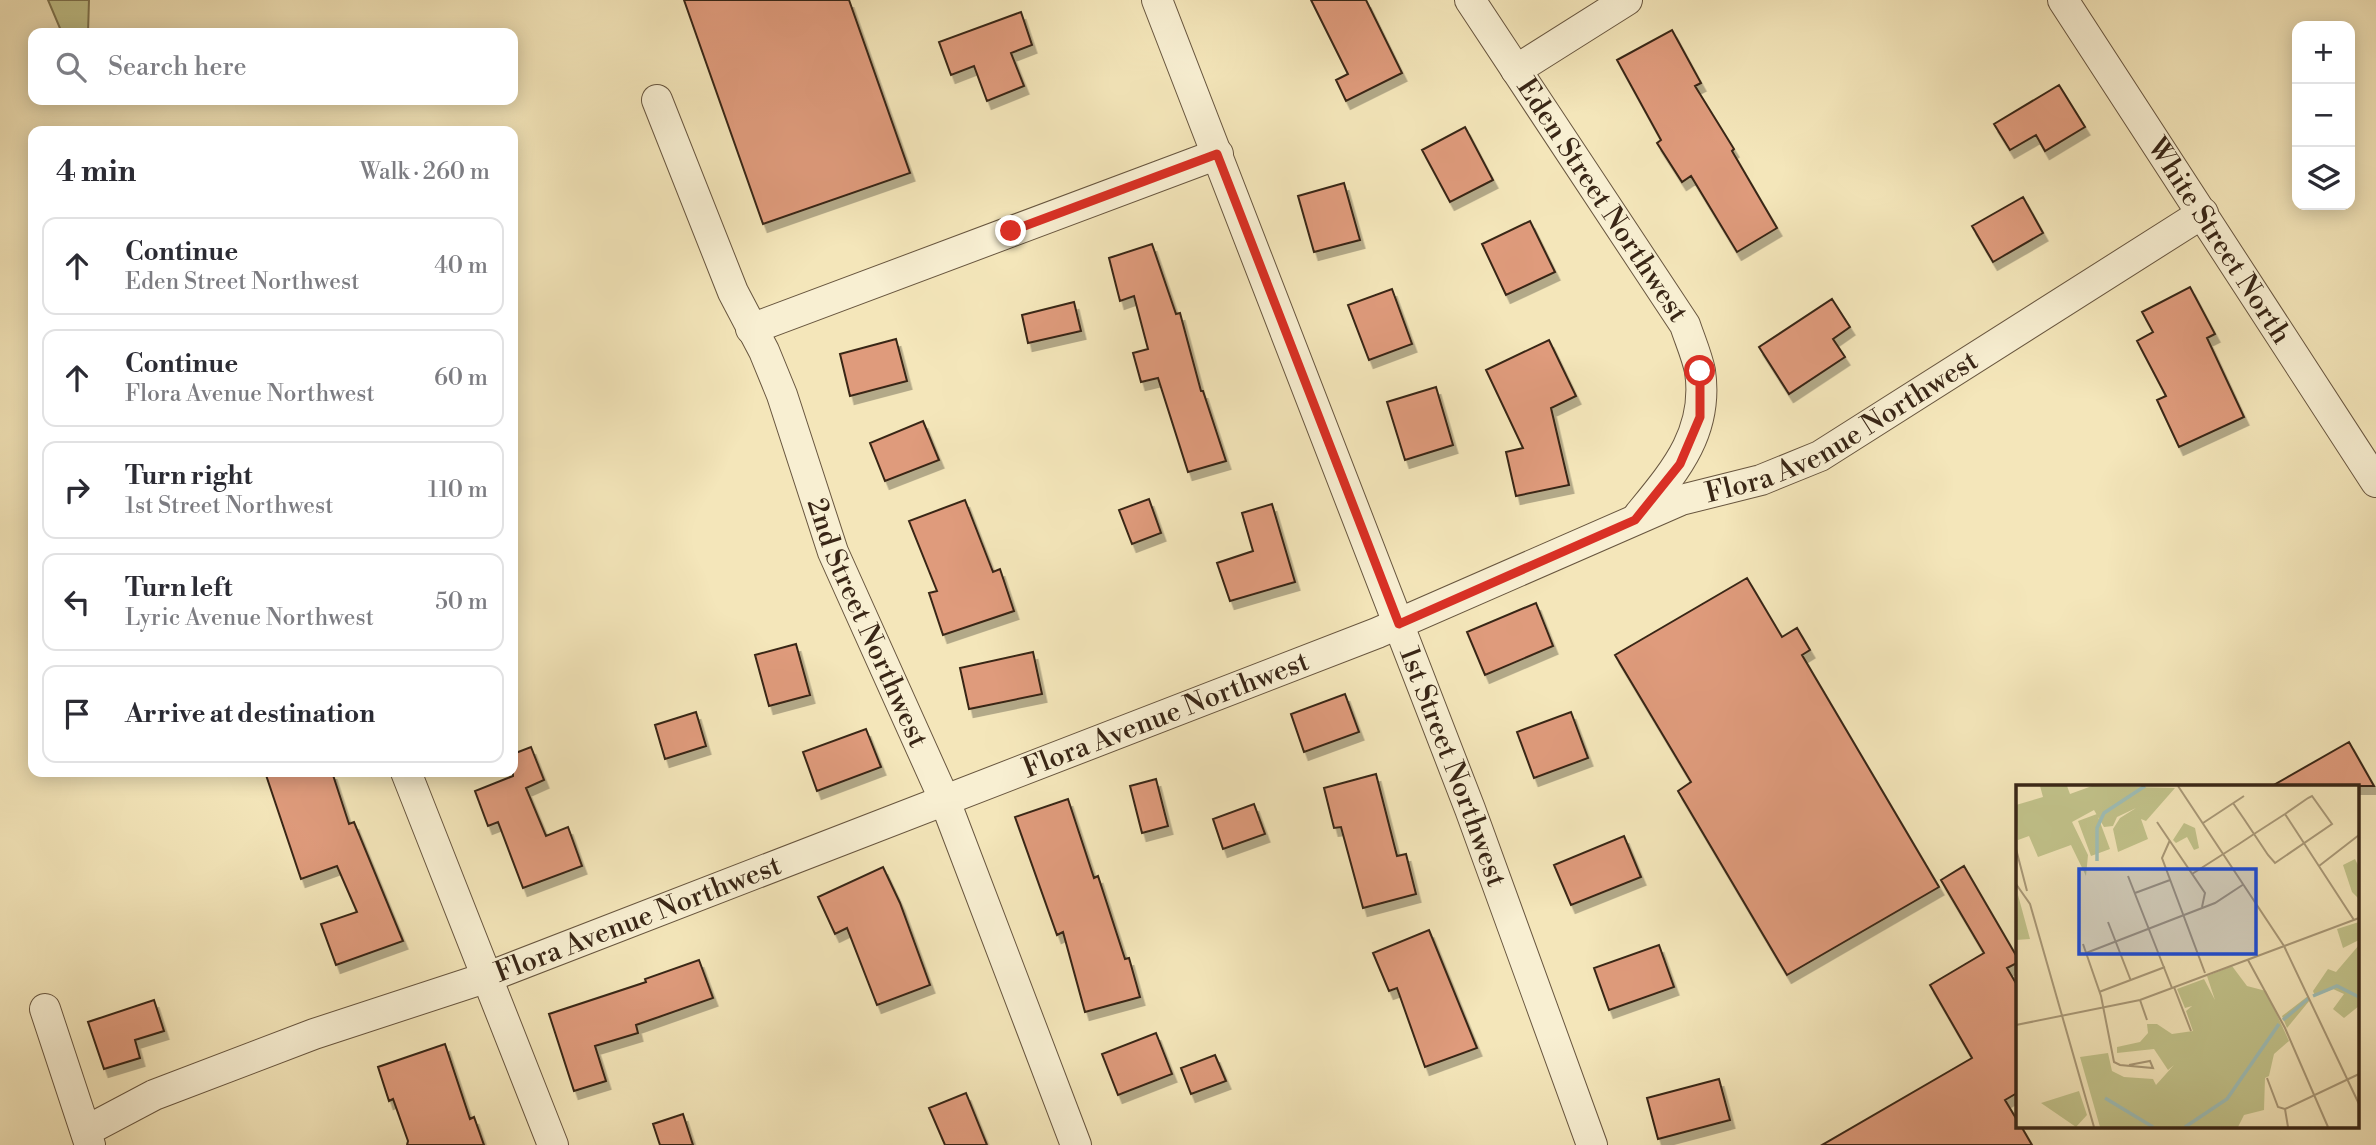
<!DOCTYPE html>
<html lang="en">
<head>
<meta charset="utf-8">
<style>
	:root { --surface:#fff; --page:#f7f7f7; --text:#2b2b33; --muted:#7c7c81; --line:#e1e1e2 }
	body { margin:0; font-family:"Libre Bodoni",serif; background:var(--page); color:var(--text) }
	.controls { position:absolute; right:21px; top:21px; display:grid; overflow:hidden; border-radius:14px; box-shadow:0 4px 18px #0003 }
	.controls button { width:63px; height:63px; display:grid; place-items:center; padding:0; border:0; border-bottom:2px solid var(--line); background:var(--surface); color:var(--text); font:35px sans-serif }
	.stop { position:absolute; width:21px; height:21px; margin:-16px; border:5px solid #d93025; border-radius:50%; background:#fff }
	.stop.end { background:#d93025; border-color:#fff; box-shadow:0 2px 7px #0008 }
	.list { margin:0; padding:0; list-style:none }
	h2 { display:flex; justify-content:space-between; align-items:center; height:91px; margin:0; padding:0 28px; font-size:30px }
	h2 small { font-size:23px; font-weight:400; color:var(--muted) }
	.list li { display:grid; grid-template-columns:46px 1fr auto; gap:21px; align-items:center; box-sizing:border-box; height:98px; margin:0 14px 14px; padding:0 14px; border:2px solid var(--line); border-radius:14px }
	.list b { display:block; font-size:26px; white-space:nowrap }
	.list p { margin:0; font-size:23px; white-space:nowrap; color:var(--muted) }
	.list em { font-size:23px; font-style:normal; color:var(--muted) }
	.icon { flex:none; width:38px; height:38px; fill:none; stroke:currentColor; stroke-width:2; stroke-linecap:round; stroke-linejoin:round }
	.map { position:relative; flex:none; width:2376px; height:1145px; overflow:hidden }
	.search { position:absolute; background:var(--surface); box-shadow:0 4px 18px #0003; left:28px; top:28px; width:490px; height:77px; display:flex; align-items:center; gap:18px; box-sizing:border-box; padding:0 24px; border-radius:14px; color:var(--muted); font-size:26px }
	.panel { position:absolute; background:var(--surface); box-shadow:0 4px 18px #0003; left:28px; top:126px; width:490px; height:651px; border-radius:14px }
	.map>svg:first-child { display:block }
	.green { fill:#c2c38b; stroke:#7e7450; stroke-width:2 }
	.building { fill:#df9b7c; stroke:#392616; stroke-width:2; filter:url(#shadow) }
	.lines { fill:none; stroke-linecap:round; stroke-linejoin:round }
	.minor-casing { stroke:#68563f; stroke-width:32 }
	.minor { stroke:#f8efd2; stroke-width:30 }
	.route { stroke:#d93025; stroke-width:9 }
	.labels { text-anchor:middle; dominant-baseline:central; stroke-width:6; stroke-linejoin:round; paint-order:stroke }
	.street-label { font-size:28px; fill:#392616; stroke:#f8efd2 }
	.inset-river { fill:none; stroke:#9ebeb7; stroke-width:3.5 }
	.inset-road { fill:none; stroke:#a99978; stroke-width:2 }
	.view { fill:#1d4ed8; fill-opacity:0.15; stroke:#1d4ed8; stroke-width:3.5 }
	.inset-edge { fill:none; stroke:#392616; stroke-width:3.5 }
</style>
</head>
<body>
<div class="map">
<svg width="2376" height="1145" viewBox="0 0 2376 1145">
	<defs>
		<filter id="shadow"><feDropShadow dx="4.5" dy="8" stdDeviation="0" flood-color="#0004"/></filter>
	</defs>
	<rect width="100%" height="100%" fill="#f4e6ba"/>
	<filter id="stains"><feTurbulence type="fractalNoise" baseFrequency=".00286" numOctaves="4"/><feColorMatrix values="0 0 0 0 .2 0 0 0 0 .09 0 0 0 0 .02 0 0 0 .5 -.17"/></filter>
	<radialGradient id="worn" r=".72"><stop offset=".6" stop-color="#630" stop-opacity="0"/><stop offset="1" stop-color="#630" stop-opacity=".3"/></radialGradient>
	<path class="green" d="M48,0H89L88,33H62Z"/>
	<path class="building" d="M684,0H849L910,173L763,224Z
		M1311,0H1366L1402,73L1346,101L1336,80L1348,74Z
		M1021,12L1032,45L1011,53L1024,86L987,101L974,66L951,75L939,42Z
		M1672,30L1701,83L1695,86L1734,149L1732,151L1777,228L1737,252L1691,176L1682,182L1657,143L1661,140L1617,60Z
		M2059,85L2085,127L2045,151L2036,135L2010,150L1994,124Z
		M1465,127L1493,180L1450,202L1422,150Z
		M1344,183L1360,240L1314,252L1298,196Z
		M2023,197L2043,233L1993,262L1972,226Z
		M1530,221L1555,272L1506,295L1482,244Z
		M1152,244L1176,314L1180,313L1201,391H1203L1226,461L1188,472L1158,378L1141,382L1133,353L1148,349L1134,296L1120,301L1109,258Z
		M2190,287L2215,334L2207,338L2244,417L2179,447L2157,400L2166,396L2137,341L2153,332L2142,312Z
		M1392,289L1412,344L1369,360L1348,305Z
		M1832,299L1850,327L1833,339L1845,357L1789,394L1759,347Z
		M1074,302L1081,331L1028,343L1022,315Z
		M896,339L907,381L850,396L840,354Z
		M1549,340L1576,396L1551,408L1569,485L1516,496L1506,452L1523,448L1486,370Z
		M1436,387L1453,445L1405,460L1387,402Z
		M923,421L939,460L885,481L870,443Z
		M1149,499L1161,533L1132,544L1119,510Z
		M965,500L993,572L1000,569L1014,611L943,635L929,593L937,591L909,521Z
		M1272,504L1295,582L1230,601L1217,563L1253,551L1242,513Z
		M1747,578L1782,637L1797,628L1810,650L1802,655L1939,887L1787,975L1678,791L1691,782L1615,655Z
		M1536,603L1553,646L1485,675L1467,632Z
		M796,644L810,695L769,706L755,655Z
		M1033,652L1042,694L969,709L960,668Z
		M1345,694L1359,732L1304,752L1291,714Z
		M696,712L706,746L665,759L655,725Z
		M1571,712L1588,758L1534,778L1517,732Z
		M866,729L881,767L817,791L803,752Z
		M2349,742L2374,786H2272Z
		M531,747L544,780L526,788L546,836L568,827L582,866L523,888L498,822L488,826L475,791L513,776V754Z
		M265,772H332L349,824L354,822L403,941L336,965L321,924L357,912L337,866L301,879Z
		M1376,774L1397,856L1406,854L1416,894L1363,908L1341,827L1334,828L1324,788Z
		M1156,779L1168,826L1142,833L1130,786Z
		M1068,799L1094,878L1098,876L1125,959L1129,958L1140,997L1085,1012L1063,932L1057,935L1015,817Z
		M1254,804L1265,834L1223,849L1213,819Z
		M1624,836L1641,877L1571,905L1554,865Z
		M1964,866L2017,957V963L2007,968L2017,985V1093L2005,1100L2017,1120V1126H2021L2032,1145H1822L1972,1058L1930,985L1984,953L1941,880Z
		M883,867L900,903L930,985L877,1005L847,928L835,934L818,897Z
		M1429,930L1477,1048L1425,1067L1397,988L1389,991L1373,953Z
		M1659,945L1674,987L1609,1010L1594,968Z
		M699,960L713,998L636,1025L638,1033L595,1046L606,1081L574,1091L549,1014L646,982L645,979Z
		M154,1000L164,1031L135,1040L140,1058L104,1069L88,1022Z
		M1156,1033L1172,1074L1118,1095L1102,1054Z
		M445,1044L470,1119L474,1117L484,1145H407L408,1141L393,1099L389,1101L378,1067Z
		M1215,1055L1226,1081L1191,1094L1181,1068Z
		M1719,1079L1730,1120L1658,1139L1647,1098Z
		M966,1093L987,1145H945L929,1108Z
		M683,1114L693,1145H660L653,1124Z"/>
	<g class="lines">
		<g class="minor-casing">
			<g id="minor">
				<path id="s1" d="M1157,0L1470,809L1592,1145"/>
				<path id="s2" d="M1470,0L1685,325C1690,340 1697,356 1700,371C1709,432 1675,471 1639,515"/>
				<path id="s3" d="M2063,0L2376,482"/>
				<path d="M1516,70L1627,0"/>
				<path id="s4" d="M657,100L733,292L764,351L782,395L833,552L945,801L1076,1145"/>
				<path d="M751,329L1218,154"/>
				<path d="M406,772L553,1145"/>
				<path d="M45,1009L90,1145"/>
				<path id="s5" d="M86,1131L154,1095L314,1034L488,977L1377,633L1681,500L1761,480L1820,456L2203,213"/>
			</g>
		</g>
		<use href="#minor" class="minor"/>
	</g>
	<g class="lines">
		<path class="route" d="M1011,231L1217,154L1399,624L1635,520L1680,464L1700,417V371"/>
	</g>
	<g class="labels">
		<g class="street-label">
			<text stroke="none"><textPath href="#s2" startOffset="240">Eden Street Northwest</textPath></text>
			<text stroke="none"><textPath href="#s3" startOffset="287">White Street North</textPath></text>
			<text stroke="none"><textPath href="#s5" startOffset="1894">Flora Avenue Northwest</textPath></text>
			<text stroke="none"><textPath href="#s4" startOffset="564">2nd Street Northwest</textPath></text>
			<text stroke="none"><textPath href="#s5" startOffset="1158">Flora Avenue Northwest</textPath></text>
			<text stroke="none"><textPath href="#s1" startOffset="822">1st Street Northwest</textPath></text>
			<text stroke="none"><textPath href="#s5" startOffset="592">Flora Avenue Northwest</textPath></text>
		</g>
	</g>
	<g transform="translate(2016 785)">
		<rect width="343" height="343" fill="#f4e6ba"/>
		<path d="M24,1H51L54,9L76,1L159,3L130,36L125,34L132,54L102,67L97,44L104,33L120,23L101,32L97,41L88,42L78,25L56,37L72,70L70,91L55,60L22,72L13,51L2,55L0,20L27,12ZM81,29L94,64L75,71L62,36ZM168,38L179,43L183,63L178,65L171,52L160,58L157,55ZM339,74L343,82V114L336,107L327,80ZM2,110L14,154L0,155ZM343,137V155L327,163L321,144ZM343,160V221L328,233L317,224L328,209L317,204L299,211L297,206L312,184L320,187ZM216,181L231,201L250,206L273,256L258,269L253,291L249,293L248,325L228,330L222,342H84L64,272L92,268L96,286L108,292L137,294L140,300L158,280L152,285L138,264L101,268V262L124,257L132,248L131,239H141L156,249L177,246L170,226L176,221L169,223L161,204L188,194L199,215L191,191ZM292,211L294,215L271,243L266,231ZM63,306L71,330L60,342L25,318Z" fill="#c2c38b"/>
		<path class="inset-river" d="M81,76V43L88,28L129,1M297,211L321,201L343,212M267,235L293,213M89,313L137,342M169,342L211,314L263,239"/>
		<path class="inset-road" d="M162,1L268,161L343,319M269,29L338,135M141,37L189,108L186,122M187,38L228,11M154,55L146,73L189,188M0,64L11,106M303,81L343,50M176,89L223,59L238,49L269,29L292,13L296,11L316,39L259,78L252,70L228,34L217,18M112,91L156,203M0,99L14,119L78,342M119,108L154,95M92,137L115,196M67,159L85,211L98,277L104,280L137,283L134,276L113,280M70,168L199,118L228,99M232,175L269,243L312,342M158,202L175,246M83,207L149,182M124,215L131,235M0,240L124,215L343,133M251,293L262,322L269,324L272,342M269,324L343,289"/>
		<path class="view" d="M63,84H240V169H63Z"/>
		<rect width="343" height="343" class="inset-edge"/>
	</g>
	<rect width="100%" height="100%" filter="url(#stains)"/>
	<rect width="100%" height="100%" fill="url(#worn)"/>
</svg>
<div class="controls">
<button>+</button>
<button>−</button>
<button><svg class="icon" aria-label="layers" viewBox="0 0 24 24"><path d="M12 4l9 5-9 5-9-5zM3 14l9 5 9-5"/></svg></button>
</div>
<div class="stop" style="left:1700px;top:371px"></div>
<div class="stop end" style="left:1011px;top:231px"></div>
<div class="search"><svg class="icon" aria-label="search" viewBox="0 0 24 24"><circle cx="10" cy="10" r="6"/><path d="M15 15l6 6"/></svg>Search here</div>
<section class="panel">
<h2>4 min<small>Walk · 260 m</small></h2>
<ul class="list">
<li><svg class="icon" aria-label="ahead" viewBox="0 0 24 24"><path d="M12 20V5M6 11l6-6 6 6"/></svg><div><b>Continue</b><p>Eden Street Northwest</p></div><em>40 m</em></li>
<li><svg class="icon" aria-label="ahead" viewBox="0 0 24 24"><path d="M12 20V5M6 11l6-6 6 6"/></svg><div><b>Continue</b><p>Flora Avenue Northwest</p></div><em>60 m</em></li>
<li><svg class="icon" aria-label="right" viewBox="0 0 24 24"><path d="M7 20v-9h11M14 6l5 5-5 5"/></svg><div><b>Turn right</b><p>1st Street Northwest</p></div><em>110 m</em></li>
<li><svg class="icon" aria-label="left" viewBox="0 0 24 24"><path d="M17 20v-9H6M10 6l-5 5 5 5"/></svg><div><b>Turn left</b><p>Lyric Avenue Northwest</p></div><em>50 m</em></li>
<li><svg class="icon" aria-label="arrive" viewBox="0 0 24 24"><path d="M6 21V4h12l-3 4 3 4H6"/></svg><div><b>Arrive at destination</b></div></li>
</ul>
</section>
</div>
</body>
</html>
